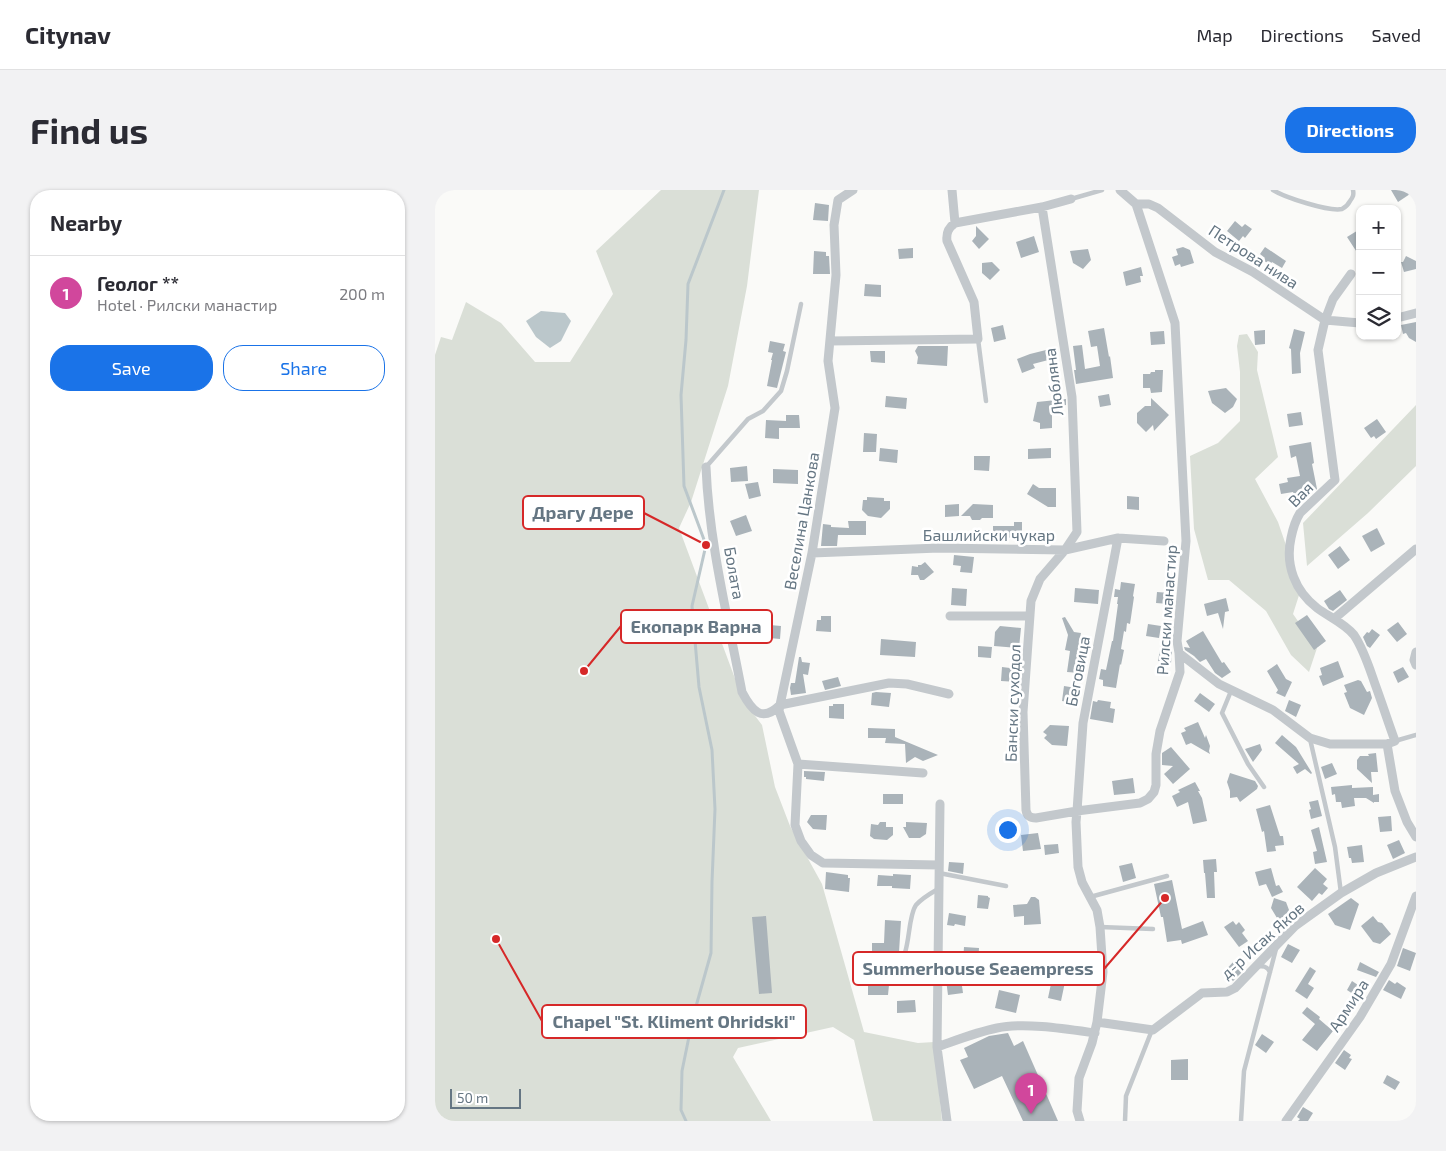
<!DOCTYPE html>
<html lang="en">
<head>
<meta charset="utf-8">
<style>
	:root { --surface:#fff; --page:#f2f2f3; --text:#2b2b33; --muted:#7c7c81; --line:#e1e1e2; --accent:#1a73e8 }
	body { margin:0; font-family:"Exo 2",sans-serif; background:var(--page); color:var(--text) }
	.controls { position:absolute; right:15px; top:15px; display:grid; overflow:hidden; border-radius:10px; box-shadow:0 1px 4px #0004 }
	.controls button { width:45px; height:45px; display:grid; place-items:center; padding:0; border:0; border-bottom:1px solid var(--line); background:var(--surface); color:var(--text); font:25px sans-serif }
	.scale { position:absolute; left:15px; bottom:12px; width:71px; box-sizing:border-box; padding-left:5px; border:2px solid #657683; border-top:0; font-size:14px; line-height:18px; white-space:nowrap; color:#657683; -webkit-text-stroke:4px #fff; paint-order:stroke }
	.you { position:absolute; left:572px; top:639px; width:18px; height:18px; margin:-12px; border:4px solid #fff; border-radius:50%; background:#1a73e8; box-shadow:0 0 0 8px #1a73e833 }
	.badge { display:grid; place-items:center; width:32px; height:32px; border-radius:50%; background:var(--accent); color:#fff; font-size:16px; font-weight:700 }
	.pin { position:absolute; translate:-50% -41px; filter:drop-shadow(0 1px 2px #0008) }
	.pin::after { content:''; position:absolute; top:26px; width:18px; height:15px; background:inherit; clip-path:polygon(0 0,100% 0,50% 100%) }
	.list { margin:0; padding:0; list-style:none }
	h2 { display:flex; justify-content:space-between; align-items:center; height:65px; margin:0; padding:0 20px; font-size:21px }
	h2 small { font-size:16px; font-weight:400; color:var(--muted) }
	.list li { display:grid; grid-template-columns:32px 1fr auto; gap:15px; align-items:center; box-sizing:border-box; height:75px; padding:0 20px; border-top:1px solid var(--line) }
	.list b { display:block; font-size:19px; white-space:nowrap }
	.list p { margin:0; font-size:16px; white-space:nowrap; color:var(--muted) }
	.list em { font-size:16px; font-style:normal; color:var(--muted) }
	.actions { display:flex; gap:10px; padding:15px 20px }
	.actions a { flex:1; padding:11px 0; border:1px solid var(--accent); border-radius:20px; text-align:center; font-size:18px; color:var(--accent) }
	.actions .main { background:var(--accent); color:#fff }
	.icon { flex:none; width:28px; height:28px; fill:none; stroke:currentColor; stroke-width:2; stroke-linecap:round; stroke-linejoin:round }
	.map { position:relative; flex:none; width:981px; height:931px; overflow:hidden; border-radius:20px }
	header { display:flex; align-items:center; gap:30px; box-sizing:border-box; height:70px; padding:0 25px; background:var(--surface); border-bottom:1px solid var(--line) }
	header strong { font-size:24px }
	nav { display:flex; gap:28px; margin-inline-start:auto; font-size:18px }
	.intro { display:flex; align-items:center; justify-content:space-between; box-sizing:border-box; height:120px; padding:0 30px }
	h1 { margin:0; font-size:35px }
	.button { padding:12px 22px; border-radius:20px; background:var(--accent); color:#fff; font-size:18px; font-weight:700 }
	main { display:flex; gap:30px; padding:0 30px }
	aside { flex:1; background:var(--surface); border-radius:20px; box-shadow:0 1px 4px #0004 }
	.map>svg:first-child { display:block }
	.green { fill:#dadfd7 }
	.water { fill:#bbc7cb }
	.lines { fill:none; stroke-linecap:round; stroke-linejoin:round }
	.stream { stroke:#bbc7cb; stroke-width:3 }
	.building { fill:#aab3b9 }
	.lane { stroke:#c3c8cc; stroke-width:4.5 }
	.street { stroke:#c3c8cc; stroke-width:9 }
	.labels { text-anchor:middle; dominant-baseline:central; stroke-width:5; stroke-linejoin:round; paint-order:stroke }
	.street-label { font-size:16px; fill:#657683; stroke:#fff }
	.leader { fill:none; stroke:#d62828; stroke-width:2 }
	.callout-dot { fill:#d62828; stroke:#fff; stroke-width:2 }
	.callout { fill:#fff; stroke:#d62828; stroke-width:2 }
	.callout-label { font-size:18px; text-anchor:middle; font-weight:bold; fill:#657683 }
</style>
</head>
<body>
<header>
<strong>Citynav</strong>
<nav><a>Map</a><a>Directions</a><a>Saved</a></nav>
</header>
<div class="intro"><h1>Find us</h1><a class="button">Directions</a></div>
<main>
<aside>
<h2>Nearby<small></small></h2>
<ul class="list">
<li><span class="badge" style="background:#d1479c">1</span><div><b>Геолог **</b><p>Hotel · Рилски манастир</p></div><em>200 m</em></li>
</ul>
<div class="actions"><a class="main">Save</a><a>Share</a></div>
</aside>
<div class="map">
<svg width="981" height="931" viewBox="0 0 981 931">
	<rect width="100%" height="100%" fill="#fafaf8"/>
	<path class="green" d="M226,0H324L312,96L293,196L256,312L244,338L308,510L327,535L340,597L355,636L387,694L429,842L483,853L499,852L507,931H438L419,850L398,837L303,858L298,867L336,931H0V165L6,147L17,150L31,112L66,133L100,172H135L178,104L161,61Z
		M812,144L823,162L822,180L843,267L820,289L843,332L866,399L858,424L882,458L874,482L856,465L831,421L794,390H773L759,339L755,266L783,253L805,231V182L802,156L804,145Z
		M981,215V276L933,323L872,376L868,333Z"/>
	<path class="water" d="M106,121L130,123L136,131L126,151L115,158L101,147L91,131Z"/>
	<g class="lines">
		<path class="stream" d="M251,931L246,920L247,881L258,827L276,763L277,692L280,619L277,560L264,497L257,416L271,355L249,296L246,205L251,150L253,94L289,0"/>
	</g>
	<path class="building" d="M956,0H981L963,12Z
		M380,13L394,15L393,31L378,30Z
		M800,31L807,37L810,34L817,39L810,48L808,46L804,51L792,41Z
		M541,36L554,49L544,59L537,51L541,46Z
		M925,39V67L912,47Z
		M599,46L604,62L586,68L581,52Z
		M748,57L755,60L759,73L746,77L745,74L740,76L737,67L743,65L741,59Z
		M830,57L851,71L847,78L837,72L835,75L828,70L830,68L825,64Z
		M478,58V68L464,69L463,59Z
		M653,59L656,70L648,79L638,73L635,61Z
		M379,61L391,62V66H394L395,84H378Z
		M971,66L981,71V79L969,82L966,72H968Z
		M557,72L565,80L555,90L547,83V73Z
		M706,77L708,86H705L706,92L691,96L688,82Z
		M430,94L446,95V107L429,106Z
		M981,132V152L974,148L971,143L968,144L966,135Z
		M568,135L571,149L559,152L556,138Z
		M669,138L674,167L675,166L678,188L641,194L639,180H641L638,156L647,155L650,179L665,176L662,156L656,157L653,141Z
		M859,139L870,142L865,163L866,183L857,184L856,159L854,158Z
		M830,140V154L820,155L819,141Z
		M729,141L730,154L716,155L715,142Z
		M335,151L350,154L348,161L351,162L342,198L332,196L337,170H336L338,163L333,162Z
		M483,156H513L512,176L482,174L483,167L480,161Z
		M619,158L621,168L598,174L600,178L587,183L582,169L595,164Z
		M435,161H450V173L436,172Z
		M720,180H728L727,202L716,203L715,198H708V184H715L716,182H720Z
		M791,198L802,209L798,217L790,223L777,213L773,201Z
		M674,204L676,215L665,217L663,206Z
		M451,206L472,208L471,219L450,217Z
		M716,208L734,225L719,241L718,235L711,242L702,233V223L710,216H716Z
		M631,209V215L617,217V238L605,239V233L598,231L602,212Z
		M866,222L868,235L854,237L852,224Z
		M351,225H364L365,238H344V249L330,248L331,230L351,231Z
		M942,229L951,242L941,249L939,246L936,248L929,238Z
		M429,243L442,244L441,262H428Z
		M876,252L879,273L877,274L882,299L877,303L858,306V302L846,304L844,294L853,292L852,288L865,286L861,266L856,268L854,256Z
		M445,258L463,260L462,273L444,271Z
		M616,258V268L593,269V259Z
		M539,266H555L554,281L539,280Z
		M312,276L313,291L296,292L295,278Z
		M338,279L363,280V294L338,293Z
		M323,292L326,306L314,309L310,294Z
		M598,294L604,298H621V317H613L592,304Z
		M692,306L704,307V320L692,319Z
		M432,307L449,308V311H455V319L446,328L433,326L427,320L428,310H432Z
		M524,314V326L510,327V315Z
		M538,314L558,315V328H547L545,330H537L535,326H526Z
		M311,325L317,341L301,346L295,331Z
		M413,331H431V345H403L402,356H386L388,334L396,335V337L414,338Z
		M579,332H587V348L558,347V336H579Z
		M942,338L950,354L936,362L927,346Z
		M905,356L915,370L903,379L893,365Z
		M519,365L539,367L537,383L525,382L526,376L518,375Z
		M490,372L499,382L489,390H485L483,385H476L477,376L483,377V375H486Z
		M686,392L700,394L698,406L699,407L695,434L692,433L691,442L689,441L686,459L689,460L686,475L685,474L681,498L668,496V490L664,489L666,479L671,480L677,451H678L683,414H682L683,407H679L680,399L685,400Z
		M517,398L532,399L531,416L516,415Z
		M640,398L664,400L663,414L639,412Z
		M905,400L912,410L898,421L894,419L889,411Z
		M722,402L735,403L734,414L721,413Z
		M791,408L794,421L790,422L788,439L783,423L772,426L769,414Z
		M872,425L891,451L879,460L860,433Z
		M386,426H396V442L381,441L382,430H386Z
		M630,427L639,442L646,443L644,452L651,453L649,463H648L645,483L632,482L635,461L630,460L633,445L627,428Z
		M963,432L972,444L962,452L952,440Z
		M713,434L726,436L724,448L711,446Z
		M335,435L346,436L345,449L334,448Z
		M565,436L586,438L584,458L559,456L560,442Z
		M937,439L945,445L935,458L932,456L928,447L932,442L934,443Z
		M768,441L787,473L789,472L796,482L787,488L780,483L771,469L765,472L759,466L750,460L749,457L755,458L751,451Z
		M446,449L481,452L480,467L445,465Z
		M726,454L736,456L737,462L736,473L723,471Z
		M543,456L557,457L556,468L543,467Z
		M364,467H366L367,472L375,473L373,485L368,484L371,503L356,505L355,498L356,493H360Z
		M903,471L909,487L888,496L884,486L887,485L885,478Z
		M842,474L851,489L857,492L850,507L841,503L843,500L832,481Z
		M567,477L584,479L583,492L566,491Z
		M968,477L974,487L963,493L958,482Z
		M403,487L406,496L390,500L387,491Z
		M923,490L926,491L932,502L935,501L937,508L929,525L915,518L909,503L912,502L909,495Z
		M629,496L641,498L639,513L627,511Z
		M441,502L456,503L454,517L436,515L437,503Z
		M765,503L780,514L774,522L759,511Z
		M663,510L676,512L675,518L680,519L678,533L655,529L658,511L662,512Z
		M854,510L866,515L861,527L850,521Z
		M398,514H409V529L394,528V516H398Z
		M763,532L770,548L771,545L775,556L774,561L775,564L756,553L751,555L746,543L751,541L749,538Z
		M615,535L634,536L632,556L617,555L609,548L612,545L608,542Z
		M433,538L460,539V547L503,565L488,571L480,567L471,573L470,554L450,553L451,548H433Z
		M847,545L861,557L877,583L876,584L870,579L862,584L858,577L864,574L840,553Z
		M825,554L827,560L818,572L810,559Z
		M736,557L755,579L738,594L729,584L738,576L727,575V563Z
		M941,563L943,582H936L937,593L922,579V570L925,566H934L933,564Z
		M897,573L902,584L890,589L886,577Z
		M369,581L390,582L389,591L371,589V587H369Z
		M795,583L820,591L823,596L822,599L805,612L802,607L795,608V601L792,592Z
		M698,588L700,603L679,605L677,591Z
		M760,592L765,601H763L767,608L772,631L758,634L753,612L742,617L737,606L745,602L743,600Z
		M917,595V598L938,597V605L944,604V612H939V613L931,608H919L920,616L907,618L906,612H901L900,604L897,605L896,597Z
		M448,604H468V614H448Z
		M883,610L887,626L876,629L874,620L876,619L874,612Z
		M835,615L845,646H848L849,655L840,656L841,661L832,662L829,641L827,642L821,619Z
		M376,625H392L391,640L378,639L372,632Z
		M956,626L957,641L945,642L943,627Z
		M445,632H451V637H458V645L452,650L439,649L435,646L436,634L443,635Z
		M471,632L492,633L491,644L485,648H474L468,637H471Z
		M884,637L892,672L880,674L878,662L882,661L876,640Z
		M603,643L606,659L588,661L586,645Z
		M964,650L970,663L958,669L952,655Z
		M623,654L624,663L610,665L609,655Z
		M927,655L929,672L917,673L916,668H914L912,657Z
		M781,669L782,682H779L780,708H772L770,683H769L768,670Z
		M514,672L529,673L528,684L513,681Z
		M697,673L701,688L688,692L684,676Z
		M836,678L841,696L844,695L848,702L837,707L831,694L824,696L820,682Z
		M880,678L892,689L888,694L893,698L887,705L884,703L877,711L862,697Z
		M391,682L413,685V688H415L414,702L390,699Z
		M458,684L476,685L475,699L457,698V696H442L443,685L458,686Z
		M737,690L747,739L768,731L773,745L747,754L746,750L732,752L728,727H726L719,694Z
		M543,705L553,706V707L555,708L553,719L542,718Z
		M596,707H600L604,710L606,734L589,735V726L579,727L578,715L592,714Z
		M839,708L851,712L854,720L852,725L856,727L845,733L836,718Z
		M916,708L924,714L915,740L900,735L893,724Z
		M514,723L531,726L530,736L520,734L519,736L512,735Z
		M331,726L337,803L324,804L317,727Z
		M938,726L943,732L947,733L956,744L945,754L938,752L926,736Z
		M450,730L466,731L464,762L452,761V772L441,771V765H437V753H449Z
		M798,731L801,735L804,732L810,740L807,743L813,751L804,757L789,737Z
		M853,754L865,760L857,773L846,767Z
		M529,757L544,758L543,774L528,773Z
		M968,758L981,763L975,781L962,776Z
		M799,771L809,780L798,791L789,782Z
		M925,772L944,782L941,787L922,780Z
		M875,777L881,781L873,794L879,798L872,809L860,801Z
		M526,789L528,803L513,805L511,790Z
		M617,789L630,792L626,811L613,808Z
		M954,790L960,794L962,792L971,798L966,809L948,800Z
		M917,791L929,799L924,808L912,800Z
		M440,793L454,795L453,805H433V795H440Z
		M564,800L585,805L581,823L560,818Z
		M480,810L481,822L462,823V811Z
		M872,817L885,827L884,829L898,841L882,861L867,850L880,834L867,823Z
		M573,843L579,856L588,851L623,931H588L567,886L539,899L525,870L533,867L529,858L554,846Z
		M827,844L839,852L831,863L820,855Z
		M909,860L916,865L914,868L917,869L910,880L900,873Z
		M753,869V890H736V870Z
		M952,885L965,892L960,900L948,893Z
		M868,917L878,923L873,931H863L865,929L862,927Z"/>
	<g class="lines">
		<path class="lane" d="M838,0C849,7 894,22 907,19C911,17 913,15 915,11C918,7 919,5 918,0
			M636,9L667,0
			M543,149L551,211
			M271,277L313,229L328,221L346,201L352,181L366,114
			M796,501L787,523L813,574L829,597
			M875,549L900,657L906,703
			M960,551L981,545
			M504,683L571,696
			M655,707L732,686
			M665,737L718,739
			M822,776C828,776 832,776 835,782
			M428,777C438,776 450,778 459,776C477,771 471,729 481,715C487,708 496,703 503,699
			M690,931L691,906L717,840
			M806,931L809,881L841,759"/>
		<path class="street" d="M418,0L403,10L399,35L401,85L393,171L400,218L377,363L345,515L454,493L472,494L514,504
			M517,0L520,33
			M701,14H714L723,18L780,62L818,82L890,130L925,133
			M607,17L637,207L642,342L630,360L605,389L596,411L588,522L591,620C592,626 595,628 601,628L642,621L648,533L683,348
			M962,128L981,123
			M395,151L543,149L539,112L512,51C511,43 513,38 520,33L607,17L636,9
			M271,277C274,353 293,428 307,502C317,521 327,533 345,515
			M377,363L504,358L630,360L683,348L729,351
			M515,426H595
			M900,428L981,359
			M981,462L979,470L981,475
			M744,463L784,494L838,520L875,548L895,554H952L960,551C953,532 947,513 940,494C934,477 929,460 919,445C909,433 894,427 882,418C860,401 850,375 856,348C858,338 860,331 865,323L900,290L883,160L890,130L898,109L916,84
			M345,515L344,521L363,574L360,635L366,651L376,665L388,673L504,675
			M952,554L960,601L972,632L981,647
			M363,574L488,583
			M505,614L502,857L512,931
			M662,832L718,840L767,803L792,802L800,798L860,736L906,703L941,683L981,667
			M502,857C522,850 542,842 562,838C589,832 632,839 660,843
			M645,931L642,921L644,888L657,853L662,832L668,782L665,737L662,720L647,692L643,677L641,632L642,621L705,613L713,609L719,602L721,595V564L725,541L745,482L744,463L742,451L751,351L740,133L701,14L685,0
			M851,931L925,827L956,774L981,706"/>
	</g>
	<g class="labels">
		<g class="street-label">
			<text transform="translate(819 66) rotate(33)">Петрова нива</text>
			<text transform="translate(618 192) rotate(-97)">Любляна</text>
			<text transform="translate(865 304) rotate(-45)">Вая</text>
			<text transform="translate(366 331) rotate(-80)">Веселина Цанкова</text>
			<text x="554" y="344">Башлийски чукар</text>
			<text transform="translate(300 383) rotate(80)">Болата</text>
			<text transform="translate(731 420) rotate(-86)">Рилски манастир</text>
			<text transform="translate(642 481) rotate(-79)">Беговица</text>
			<text transform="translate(577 513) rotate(-88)">Бански суходол</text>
			<text transform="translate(827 750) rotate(-42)">д-р Исак Яков</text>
			<text transform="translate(913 815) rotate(-57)">Армира</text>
		</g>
	</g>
	<path class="leader" d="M271 355L209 323M149 481L186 436M730 708L669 779M61 749L107 831"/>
	<g class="callout-dot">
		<circle cx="271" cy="355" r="5"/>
		<circle cx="149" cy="481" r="5"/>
		<circle cx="730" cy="708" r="5"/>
		<circle cx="61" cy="749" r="5"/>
	</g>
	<g class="callout">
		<rect x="88" y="306" width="121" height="33" rx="5"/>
		<rect x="186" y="420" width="151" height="33" rx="5"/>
		<rect x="418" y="762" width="251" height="33" rx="5"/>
		<rect x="107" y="815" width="264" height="33" rx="5"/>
	</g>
	<g class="callout-label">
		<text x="148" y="329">Драгу Дере</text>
		<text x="261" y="443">Екопарк Варна</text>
		<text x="543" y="785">Summerhouse Seaempress</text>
		<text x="239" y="838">Chapel "St. Kliment Ohridski"</text>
	</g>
</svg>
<div class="controls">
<button>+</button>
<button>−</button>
<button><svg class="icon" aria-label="layers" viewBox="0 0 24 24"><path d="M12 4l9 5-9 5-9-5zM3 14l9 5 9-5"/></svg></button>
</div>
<div class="scale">50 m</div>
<div class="you"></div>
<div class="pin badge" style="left:596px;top:924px;background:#d1479c">1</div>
</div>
</main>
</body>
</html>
